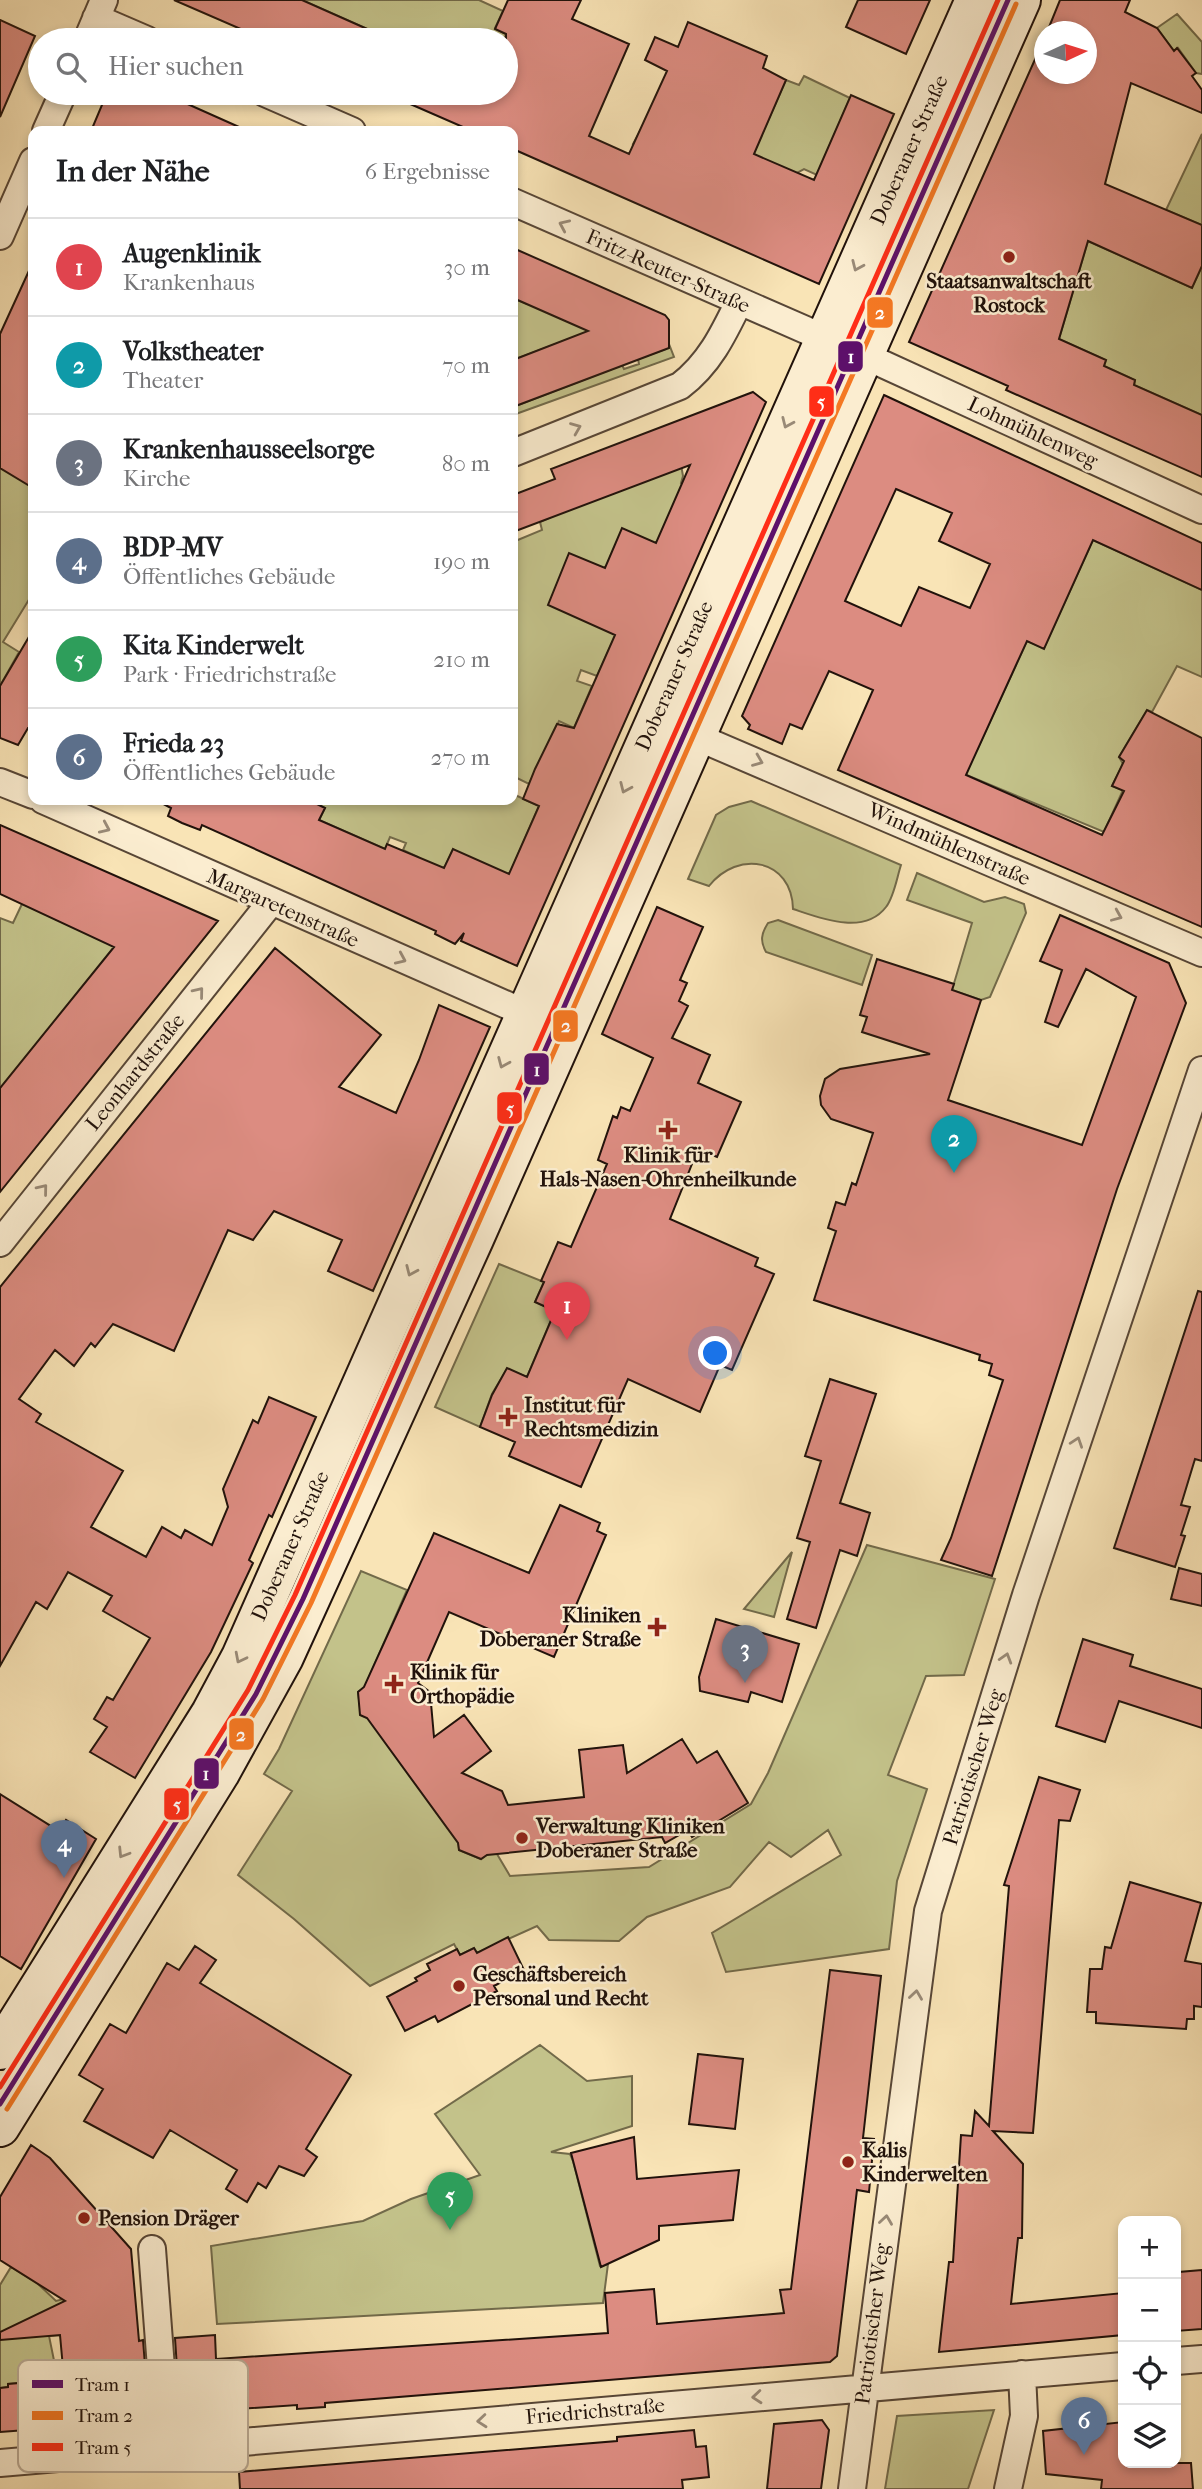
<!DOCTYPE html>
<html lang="de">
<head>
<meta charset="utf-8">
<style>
	:root { --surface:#fff; --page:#f2f2f2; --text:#202124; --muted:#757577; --line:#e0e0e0; --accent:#ea580c }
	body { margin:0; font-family:"IM FELL French Canon",serif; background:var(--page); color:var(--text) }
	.controls { position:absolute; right:21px; bottom:21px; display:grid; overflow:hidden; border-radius:14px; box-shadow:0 4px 10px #0003 }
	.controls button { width:63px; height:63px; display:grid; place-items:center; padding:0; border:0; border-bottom:2px solid var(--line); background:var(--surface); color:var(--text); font:35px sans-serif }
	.compass { position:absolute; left:1034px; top:21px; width:63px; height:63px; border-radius:50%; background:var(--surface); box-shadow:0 4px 10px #0003; rotate:86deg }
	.you { position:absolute; left:716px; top:1354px; width:24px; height:24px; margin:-18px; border:5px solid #fff; border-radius:50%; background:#1a73e8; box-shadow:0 0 0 10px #1a73e833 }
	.badge { display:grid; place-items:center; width:46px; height:46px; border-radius:50%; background:var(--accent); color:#fff; font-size:23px; font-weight:700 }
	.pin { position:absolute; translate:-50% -58px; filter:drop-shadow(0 2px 4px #0008) }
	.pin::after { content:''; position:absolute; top:37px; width:24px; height:21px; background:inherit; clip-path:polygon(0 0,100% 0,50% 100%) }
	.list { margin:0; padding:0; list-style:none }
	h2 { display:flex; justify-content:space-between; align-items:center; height:91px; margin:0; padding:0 28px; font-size:30px }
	h2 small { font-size:23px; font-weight:400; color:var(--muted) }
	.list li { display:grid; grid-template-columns:46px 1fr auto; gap:21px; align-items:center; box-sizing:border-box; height:98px; padding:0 28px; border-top:2px solid var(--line) }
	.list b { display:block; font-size:26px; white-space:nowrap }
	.list p { margin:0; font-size:23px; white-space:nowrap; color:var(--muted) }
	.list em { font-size:23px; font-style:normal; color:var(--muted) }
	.icon { flex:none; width:38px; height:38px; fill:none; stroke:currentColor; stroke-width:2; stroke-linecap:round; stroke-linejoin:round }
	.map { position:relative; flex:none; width:1202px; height:2489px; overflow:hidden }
	.search { position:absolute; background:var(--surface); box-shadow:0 4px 10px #0003; left:28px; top:28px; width:490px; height:77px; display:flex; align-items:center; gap:18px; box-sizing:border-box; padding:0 24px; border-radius:38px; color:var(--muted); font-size:26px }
	.panel { position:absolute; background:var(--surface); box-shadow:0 4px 10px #0003; left:28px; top:126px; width:490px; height:679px; border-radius:14px }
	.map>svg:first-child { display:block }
	.green { fill:#c3c28a; stroke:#726a4a; stroke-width:2 }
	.building { fill:#dc8c81; stroke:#21120b; stroke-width:2; fill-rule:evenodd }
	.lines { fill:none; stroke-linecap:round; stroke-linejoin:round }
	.street-casing { stroke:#574636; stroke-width:30 }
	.secondary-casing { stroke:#21120b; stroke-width:42 }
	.street { stroke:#fbedd0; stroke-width:26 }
	.secondary { stroke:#fbedd0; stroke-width:38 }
	.tram-1-casing { stroke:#fbedd0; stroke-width:10 }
	.tram-2-casing { stroke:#fbedd0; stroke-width:10 }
	.tram-3-casing { stroke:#fbedd0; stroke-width:10 }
	.tram-1 { stroke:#5d106a; stroke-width:5 }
	.tram-2 { stroke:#f47823; stroke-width:5 }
	.tram-3 { stroke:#ff2e17; stroke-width:5 }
	.oneway { stroke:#998a77 }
	.poi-dot { fill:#8f2418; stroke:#fbedd0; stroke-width:2.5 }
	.labels { text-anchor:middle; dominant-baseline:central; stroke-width:5; stroke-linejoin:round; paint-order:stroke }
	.street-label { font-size:21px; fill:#21120b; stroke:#fbedd0 }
	.poi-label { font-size:21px; font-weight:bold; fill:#21120b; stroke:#fbedd0; text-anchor:start }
	.key { fill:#fbedd0; stroke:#baab95; stroke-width:2 }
	.key-label { font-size:19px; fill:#21120b }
	.line-badge { stroke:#fbedd0; stroke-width:2.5 }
	.badge-label { font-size:19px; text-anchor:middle; font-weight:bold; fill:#fff }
</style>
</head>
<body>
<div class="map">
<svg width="1202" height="2489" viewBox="0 0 1202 2489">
	<rect width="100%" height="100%" fill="#f9e4b6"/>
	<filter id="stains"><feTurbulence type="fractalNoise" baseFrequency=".00286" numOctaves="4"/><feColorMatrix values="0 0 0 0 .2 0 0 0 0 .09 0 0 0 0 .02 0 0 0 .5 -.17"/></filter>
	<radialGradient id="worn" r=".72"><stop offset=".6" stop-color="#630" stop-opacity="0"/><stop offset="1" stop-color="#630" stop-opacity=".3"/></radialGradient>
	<path class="green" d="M302,0H479L503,11L495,28L506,34L504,40H392Z
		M1177,14L1202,42V74L1196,73L1178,48L1174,51L1157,28Z
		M804,76L850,98L817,175L804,169L752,197L633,144L647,118L755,150L786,80L799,85Z
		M1202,134V225L1166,210Z
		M1088,241L1192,288L1202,266V415L1134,385L1135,380L1104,366L1106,360L1059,339Z
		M513,298L527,304L598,309L588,332L513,360Z
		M669,344L674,357L513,415V407L622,365L624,369L639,364L638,359L666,349Z
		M33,386V593L3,642L19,652L0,686V448Z
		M680,459L683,476L681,483L684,485L597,676L581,670L577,681L592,686L574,728L559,721L529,784L515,777L513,780V542L542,530L540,522Z
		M1093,540L1202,590V677L1177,666L1152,712L1147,710L1119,757L1123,764L1112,786L1123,790L1104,832L952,769L977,750L1027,641L1044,648Z
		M513,794L539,806L504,887L453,849L443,871L414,867L418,857L403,850L406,843L390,837L385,849L319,820L325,808L314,803L292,800H513Z
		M751,801L901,865C897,877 894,897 886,907C864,936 820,918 793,909C792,859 738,849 709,886L688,879L716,815L729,807Z
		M917,873L984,902L1005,897L1024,904L1026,913L990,997L981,1000L952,990L972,923L907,900Z
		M22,904L141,930L0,1090V918L13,923Z
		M778,920L872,955L862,985L766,952C760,941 761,934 768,923Z
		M499,1264L544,1282L535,1302L555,1311L527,1377L507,1369L492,1394L480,1427L435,1407Z
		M867,1545L995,1579L964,1675L926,1676L888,1775L927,1789L897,1881L889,1949L726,1972L712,1933L841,1855L828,1830L791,1857L769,1842L730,1887L647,1917L619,1941L549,1940L537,1926L477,1953L474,1948L460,1955L454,1944L370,1986L294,1919L238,1875L292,1791L264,1774L279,1749L361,1571L407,1590L369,1677L372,1682L358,1692L361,1715L376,1722L458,1833L459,1850L481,1859L494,1849L510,1876L649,1867L751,1804L768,1773Z
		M792,1552L774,1617L744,1609Z
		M540,2045L587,2081L632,2076V2126L551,2152L570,2154L573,2161L600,2266L608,2264L603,2303L217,2324L211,2246L363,2221L411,2199L480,2175L435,2114Z
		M11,2267L37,2283L56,2301L88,2293L61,2335L49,2336L58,2380L8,2384V2387L0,2388V2285Z
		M994,2410L968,2489H885L897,2416Z"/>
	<path class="building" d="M174,0H302L392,40H266Z
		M508,0H581L572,19L629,44L589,136L629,154L667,71L645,60L655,37L678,47L688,22L767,56L763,68L786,80L754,154L814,180L851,95L894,114L819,284L513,149V131H472L385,93H506V34L495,29Z
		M858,0H930L906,54L846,27Z
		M1060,0H1130L1125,12L1157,28L1174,51L1177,48L1196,73L1192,76L1202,90V113L1131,83L1105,184L1202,225V266L1192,288L1088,241L1059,339L1106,360L1104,366L1135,380L1134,385L1202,415V477L1006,390L1008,386L909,342L1045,37V74H1087V32H1047Z
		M0,20L35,36L0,117Z
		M107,93H163L248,131H91Z
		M513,248L665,315L669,320V348L513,407V360L588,331L513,298Z
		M33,262V488L0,468V334Z
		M753,392L766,402L517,966L461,941L464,933L455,944L435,934L436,931L202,825L200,830L182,823L168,816L171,808L156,800H309L325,808L319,820L385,849L387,844L444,868L453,849L509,874L539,806L523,799L535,769L557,724L574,728L615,635L548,605L569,553L605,568L622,528L656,543L690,465L513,532V495L555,479L551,469Z
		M884,395L1202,543V590L1093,540L1044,649L1027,641L966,775L1102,835L1124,791L1112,786L1124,761L1119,757L1147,710L1202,738V927L838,770L873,690L829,671L802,729L790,724L782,744L748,729L750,725L742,716ZM896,489L952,513L939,541L990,564L970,608L919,587L901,626L845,601Z
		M33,630V728H28L18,745L0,738V686Z
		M0,825L218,921L0,1192V1088L114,947L0,894Z
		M657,907L703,927L680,980L687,983L679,1001L688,1006L672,1038L710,1055L698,1083L741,1102L717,1157L698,1149L670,1219L758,1258L755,1266L774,1274L732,1370L720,1365L700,1412L628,1379L581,1487L509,1456L515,1442L480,1427L492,1395L507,1368L527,1377L555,1311L535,1302L544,1282L541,1281L558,1242L571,1247L607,1164L598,1160L613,1116L617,1118L621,1107L630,1111L653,1058L602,1034Z
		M1060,915L1169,963L1186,1003L1117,1189L992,1576L941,1560L951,1538L1003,1380L989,1375L992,1364L979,1360L980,1355L814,1300L836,1231L828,1228L836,1202L845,1205L852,1183L856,1185L873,1133L831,1119L821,1105L820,1096L825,1079L840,1069L930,1054L862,1032L867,1017L860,1015L877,959L954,984L952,990L981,1000L948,1100L1082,1145L1136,997L1086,969L1058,1027L1045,1022L1062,970L1040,961Z
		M275,948L381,1035L339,1087L396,1113L419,1060L439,1005L490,1027L373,1291L328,1271L342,1240L274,1211L253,1240L228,1230L174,1351L113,1324L95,1347L91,1343L74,1366L55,1350L19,1399L41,1414L36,1422L123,1471L91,1527L146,1557L162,1527L181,1538L185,1530L212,1545L228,1507L223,1489L253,1420L258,1423L269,1397L316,1417L272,1517L269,1515L249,1560L253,1563L211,1652L135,1778L90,1752L107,1727L94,1719L107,1697L113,1700L150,1638L103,1611L112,1596L68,1572L47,1609L36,1602L0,1666V1287Z
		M1198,1291L1202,1292V1461L1195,1459L1181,1505L1190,1507L1181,1535L1185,1536L1175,1567L1114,1548Z
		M830,1379L876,1394L840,1503L870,1513L857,1556L840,1550L816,1628L787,1619L810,1542L797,1538L821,1461L805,1456Z
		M560,1505L600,1523L597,1531L606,1535L554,1657L449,1612L418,1683L430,1692L434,1737L464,1715L491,1751L462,1773L502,1791L508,1805L584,1797L579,1750L623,1745L627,1773L682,1739L697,1763L717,1751L748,1803L692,1837L688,1830L665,1843L662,1837L487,1855L481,1859L459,1850L458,1843L367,1718L360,1715L358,1692L364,1687L434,1533L529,1573Z
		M1179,1568L1202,1574V1606L1171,1599Z
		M716,1619L799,1644L782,1702L751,1692L748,1702L700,1691L699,1677Z
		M1083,1639L1133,1655L1130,1666L1202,1689V1728L1119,1701L1105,1742L1056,1726Z
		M1039,1777L1080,1790L1070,1821L1059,1820L1033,2133L993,2131L1023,2164L1022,2238H1018L1011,2304L1123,2293V2335L939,2352L949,2262H953L961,2135L972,2136L975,2111L989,2126L1009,1886L1004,1885Z
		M0,1794L59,1831L66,1820L96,1839L21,1969L0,1956Z
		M1130,1882L1201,1903L1185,1961L1202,1964V2007L1194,2006V2019H1187L1186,2029L1096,2023V2012H1087L1090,1969H1102L1105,1947L1111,1948Z
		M508,1937L524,1970L494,1986L497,1991L438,2022L435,2016L405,2031L387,1997L417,1981L415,1978L430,1970L427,1964L457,1949L460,1955L474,1948L477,1953Z
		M195,1946L216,1960L200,1983L351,2075L306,2149L317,2157L304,2176L279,2166L266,2188L258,2183L247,2202L226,2189L237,2170L170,2130L153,2158L84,2121L103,2089L79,2075L110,2024L126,2033L167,1963L179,1970Z
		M830,1970L881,1976L863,2138L874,2139L869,2192L857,2190L837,2356L830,2362L325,2403V2407L297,2409V2405L180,2413L175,2338L215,2335L216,2359L608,2333L605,2293L654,2289L657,2324L784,2313L780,2290L791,2289Z
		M698,2054L743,2059L735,2129L689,2124Z
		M634,2137L637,2179L739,2170L733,2220L659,2226V2240L601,2267L571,2153Z
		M31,2145L50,2158L131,2249L139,2341L143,2340L149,2415L144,2416L145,2421L0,2432V2388L8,2387V2384L64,2379L60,2335L0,2340V2332L65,2301L0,2260V2197Z
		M1202,2270V2329L1176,2331V2284L1180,2283L1179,2272Z
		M822,2420L829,2430L821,2489H767L774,2424Z
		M1123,2422V2463H1191L1193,2489H1101L1102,2480L1046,2474L1043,2431Z
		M694,2430L696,2447L706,2446L709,2477L682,2480L683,2489H240L239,2472L617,2441V2437Z"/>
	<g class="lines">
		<g class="street-casing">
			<path id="street" d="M96,18L147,40
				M87,40L104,0
				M265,93L352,131
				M46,131L63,93
				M513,202L824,338
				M0,236L33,161
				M863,355L1202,510
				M513,453L680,386C709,364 723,335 739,302
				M655,719L1202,953
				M0,782L33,795
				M43,800L525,1013L557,1019L572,1015
				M0,1243L271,902
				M152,2249L167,2447
				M1176,2361L1202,2359
				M0,2463L1123,2366
				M852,2489L928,1911L1026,1595L1202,1070
				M1008,2489L1024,2416L1022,2374"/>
		</g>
		<g class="secondary-casing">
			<path id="secondary" d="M0,2050L211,1713L241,1657L975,0
				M0,2127L220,1773L284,1657L474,1239L1021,0"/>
		</g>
		<use href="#street" class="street"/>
		<use href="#secondary" class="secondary"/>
		<g class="tram-1-casing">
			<path id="tram-1" d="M0,2104L256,1694L303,1599L1008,0"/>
		</g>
		<g class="tram-2-casing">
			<path id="tram-2" d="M7,2109L263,1699L311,1603L1016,4"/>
		</g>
		<g class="tram-3-casing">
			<path id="tram-3" d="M0,2087L248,1690L295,1595L998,0"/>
		</g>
		<use href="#tram-1" class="tram-1"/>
		<use href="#tram-2" class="tram-2"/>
		<use href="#tram-3" class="tram-3"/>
	</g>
	<defs><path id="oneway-chevron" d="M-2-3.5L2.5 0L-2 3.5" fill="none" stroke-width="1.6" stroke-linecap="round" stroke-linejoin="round" transform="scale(1.75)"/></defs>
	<g class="oneway">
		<use href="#oneway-chevron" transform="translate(564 225) rotate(-156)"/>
		<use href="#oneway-chevron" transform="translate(857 266) rotate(114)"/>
		<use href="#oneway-chevron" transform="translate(787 423) rotate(114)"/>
		<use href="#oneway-chevron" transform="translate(576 428) rotate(-22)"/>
		<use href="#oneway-chevron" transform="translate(758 761) rotate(22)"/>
		<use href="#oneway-chevron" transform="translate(625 788) rotate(114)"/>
		<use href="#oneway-chevron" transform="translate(105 828) rotate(24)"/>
		<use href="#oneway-chevron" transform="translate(1117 916) rotate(23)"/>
		<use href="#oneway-chevron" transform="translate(401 959) rotate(24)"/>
		<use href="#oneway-chevron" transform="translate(199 992) rotate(-51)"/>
		<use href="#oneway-chevron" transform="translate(503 1063) rotate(113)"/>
		<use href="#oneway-chevron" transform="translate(43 1189) rotate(-51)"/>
		<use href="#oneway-chevron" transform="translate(411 1271) rotate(114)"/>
		<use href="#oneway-chevron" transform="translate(1077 1442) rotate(-71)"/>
		<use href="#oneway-chevron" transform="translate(240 1658) rotate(117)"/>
		<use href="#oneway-chevron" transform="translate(1006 1658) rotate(-73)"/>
		<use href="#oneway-chevron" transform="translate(123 1853) rotate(122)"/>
		<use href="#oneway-chevron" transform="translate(916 1995) rotate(-82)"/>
		<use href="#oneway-chevron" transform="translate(886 2220) rotate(-82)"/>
		<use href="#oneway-chevron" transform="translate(757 2397) rotate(175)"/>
		<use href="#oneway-chevron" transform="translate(482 2421) rotate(175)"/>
	</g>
	<g class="poi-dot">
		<circle cx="1009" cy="257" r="7"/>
		<path d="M664.5 1119.5h7v7h7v7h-7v7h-7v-7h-7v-7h7z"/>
		<path d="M504.5 1406.5h7v7h7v7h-7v7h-7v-7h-7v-7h7z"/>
		<path d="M653.5 1616.5h7v7h7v7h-7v7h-7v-7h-7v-7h7z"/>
		<path d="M390.5 1673.5h7v7h7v7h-7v7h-7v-7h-7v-7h7z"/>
		<circle cx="522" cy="1838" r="7"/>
		<circle cx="459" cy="1986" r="7"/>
		<circle cx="848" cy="2162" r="7"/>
		<circle cx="84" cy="2218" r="7"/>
	</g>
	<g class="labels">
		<g class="street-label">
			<text transform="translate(909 150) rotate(-66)">Doberaner Straße</text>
			<text transform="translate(668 271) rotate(24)">Fritz-Reuter-Straße</text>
			<text transform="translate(1033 432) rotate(25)">Lohmühlenweg</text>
			<text transform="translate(674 676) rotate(-66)">Doberaner Straße</text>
			<text transform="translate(949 844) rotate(24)">Windmühlenstraße</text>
			<text transform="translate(283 908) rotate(24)">Margaretenstraße</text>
			<text transform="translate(135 1072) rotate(-51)">Leonhardstraße</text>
			<text transform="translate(290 1546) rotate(-66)">Doberaner Straße</text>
			<text transform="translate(973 1767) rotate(-73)">Patriotischer Weg</text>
			<text transform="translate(872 2324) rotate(-83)">Patriotischer Weg</text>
			<text transform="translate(595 2411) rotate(-5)">Friedrichstraße</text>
		</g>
		<g class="poi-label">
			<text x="1009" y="281" text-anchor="middle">Staatsanwaltschaft<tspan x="1009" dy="24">Rostock</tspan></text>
			<text x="668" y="1155" text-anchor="middle">Klinik für<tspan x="668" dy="24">Hals-Nasen-Ohrenheilkunde</tspan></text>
			<text x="524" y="1405">Institut für<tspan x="524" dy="24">Rechtsmedizin</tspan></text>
			<text x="641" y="1615" text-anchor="end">Kliniken<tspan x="641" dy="24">Doberaner Straße</tspan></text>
			<text x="410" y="1672">Klinik für<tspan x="410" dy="24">Orthopädie</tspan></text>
			<text x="536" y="1826">Verwaltung Kliniken<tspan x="536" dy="24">Doberaner Straße</tspan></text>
			<text x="473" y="1974">Geschäftsbereich<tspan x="473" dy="24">Personal und Recht</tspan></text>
			<text x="862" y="2150">Kalis<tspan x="862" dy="24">Kinderwelten</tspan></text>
			<text x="98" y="2218">Pension Dräger</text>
		</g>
	</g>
	<rect x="18" y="2360" width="230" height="112" rx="10" class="key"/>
	<rect x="32" y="2380" width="31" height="8" fill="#5d106a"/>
	<rect x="32" y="2411" width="31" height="9" fill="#f47823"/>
	<rect x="32" y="2443" width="31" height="8" fill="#ff2e17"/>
	<g class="key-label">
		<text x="75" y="2391">Tram 1</text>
		<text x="75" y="2422">Tram 2</text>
		<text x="75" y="2454">Tram 5</text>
	</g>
	<g class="line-badge">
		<rect x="866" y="296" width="28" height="33" rx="7" fill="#f47823"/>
		<rect x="837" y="340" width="27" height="33" rx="7" fill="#5d106a"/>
		<rect x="808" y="385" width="27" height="33" rx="7" fill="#ff2e17"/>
		<rect x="552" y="1009" width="27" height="34" rx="7" fill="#f47823"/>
		<rect x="523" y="1052" width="27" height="34" rx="7" fill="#5d106a"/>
		<rect x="496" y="1091" width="27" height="34" rx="7" fill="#ff2e17"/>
		<rect x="228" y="1717" width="27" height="34" rx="7" fill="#f47823"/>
		<rect x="193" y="1757" width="27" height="33" rx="7" fill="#5d106a"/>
		<rect x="163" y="1787" width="27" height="34" rx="7" fill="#ff2e17"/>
	</g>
	<g class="badge-label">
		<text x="880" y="319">2</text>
		<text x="851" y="363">1</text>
		<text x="821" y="408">5</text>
		<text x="566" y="1032">2</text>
		<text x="537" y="1076">1</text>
		<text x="510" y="1115">5</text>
		<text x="241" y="1741">2</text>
		<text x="206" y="1780">1</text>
		<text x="177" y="1811">5</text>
	</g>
	<rect width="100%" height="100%" filter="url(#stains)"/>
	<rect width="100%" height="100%" fill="url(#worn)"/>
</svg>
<div class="controls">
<button>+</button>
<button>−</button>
<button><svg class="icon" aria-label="locate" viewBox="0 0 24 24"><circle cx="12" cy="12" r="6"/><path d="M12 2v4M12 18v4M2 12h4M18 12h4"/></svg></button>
<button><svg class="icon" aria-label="layers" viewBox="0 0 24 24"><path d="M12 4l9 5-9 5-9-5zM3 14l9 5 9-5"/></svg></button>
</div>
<svg class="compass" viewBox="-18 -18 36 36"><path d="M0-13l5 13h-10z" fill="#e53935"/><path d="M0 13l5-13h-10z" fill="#757577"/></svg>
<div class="you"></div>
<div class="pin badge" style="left:567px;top:1340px;background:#e0444e">1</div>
<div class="pin badge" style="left:954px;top:1173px;background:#0f9aa8">2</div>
<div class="pin badge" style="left:745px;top:1683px;background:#6b7280">3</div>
<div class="pin badge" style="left:64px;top:1878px;background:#5c6f8a">4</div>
<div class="pin badge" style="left:450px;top:2230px;background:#2e9e5b">5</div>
<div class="pin badge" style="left:1084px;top:2455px;background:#5c6f8a">6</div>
<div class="search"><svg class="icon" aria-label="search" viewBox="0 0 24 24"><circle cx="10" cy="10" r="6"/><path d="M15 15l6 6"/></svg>Hier suchen</div>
<section class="panel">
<h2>In der Nähe<small>6 Ergebnisse</small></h2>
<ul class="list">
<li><span class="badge" style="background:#e0444e">1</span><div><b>Augenklinik</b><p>Krankenhaus</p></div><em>30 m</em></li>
<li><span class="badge" style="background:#0f9aa8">2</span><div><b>Volkstheater</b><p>Theater</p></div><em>70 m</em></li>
<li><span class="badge" style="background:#6b7280">3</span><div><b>Krankenhausseelsorge</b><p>Kirche</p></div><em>80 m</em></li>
<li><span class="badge" style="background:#5c6f8a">4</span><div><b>BDP-MV</b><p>Öffentliches Gebäude</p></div><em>190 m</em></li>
<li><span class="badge" style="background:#2e9e5b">5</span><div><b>Kita Kinderwelt</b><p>Park · Friedrichstraße</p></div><em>210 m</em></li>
<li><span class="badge" style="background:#5c6f8a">6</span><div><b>Frieda 23</b><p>Öffentliches Gebäude</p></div><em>270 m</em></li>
</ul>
</section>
</div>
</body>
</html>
